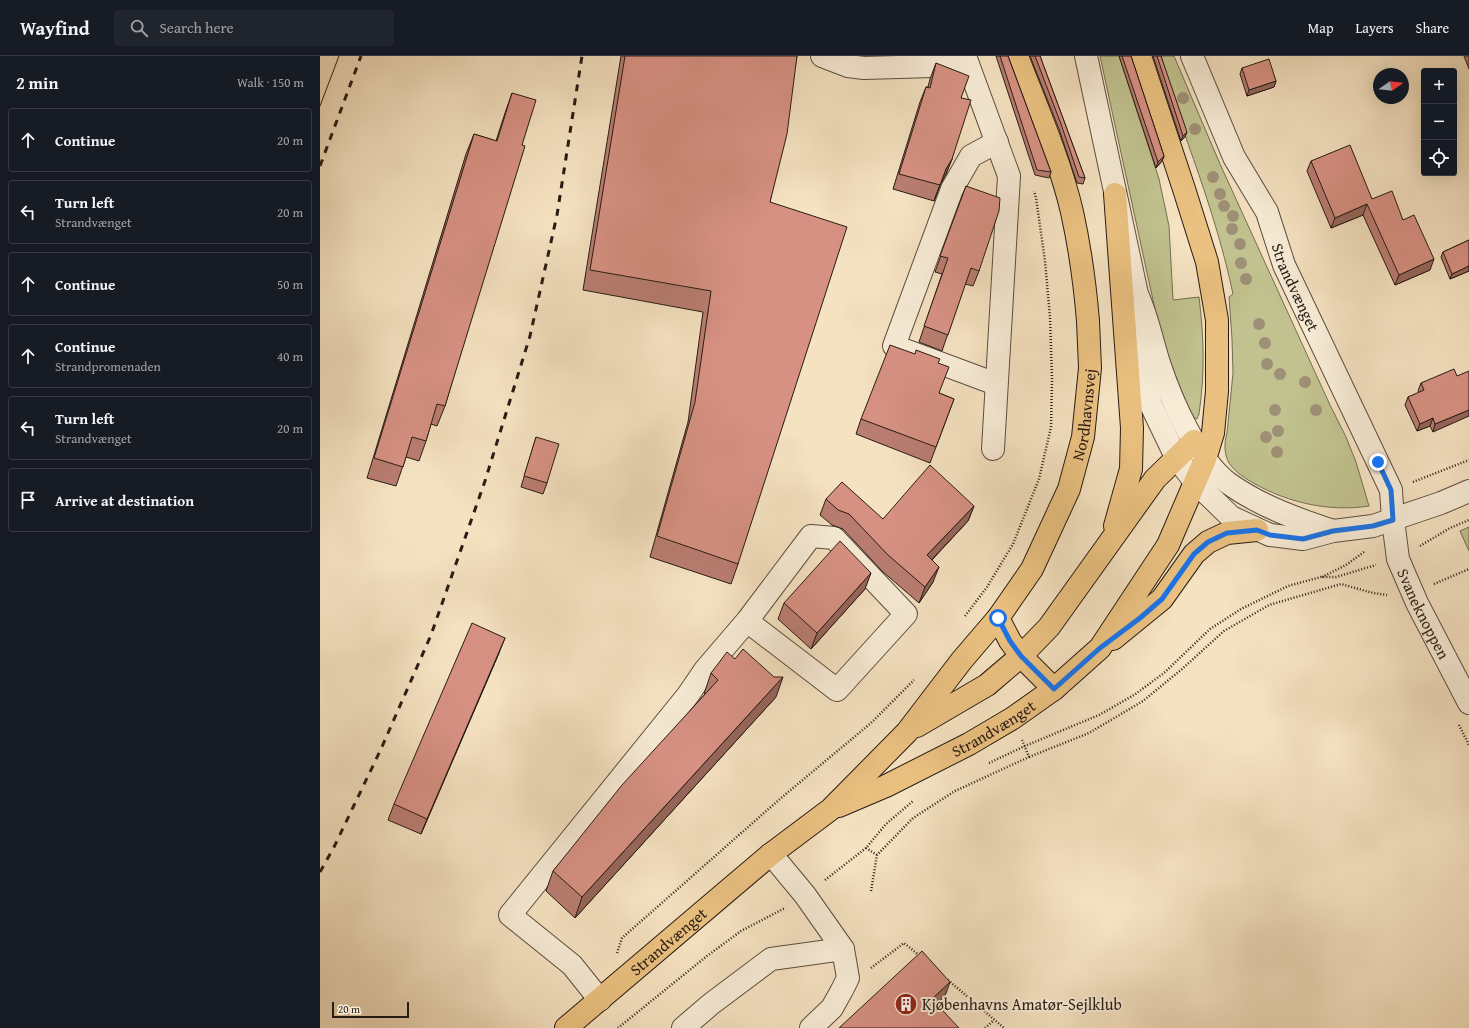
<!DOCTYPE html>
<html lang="en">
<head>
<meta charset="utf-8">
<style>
	:root { --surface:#171b24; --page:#20242c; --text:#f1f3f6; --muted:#9ea1a6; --line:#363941 }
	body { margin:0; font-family:"Gentium Book Plus",serif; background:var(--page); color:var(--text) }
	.controls { position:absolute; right:12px; top:12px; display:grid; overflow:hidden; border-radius:4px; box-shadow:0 4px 16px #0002 }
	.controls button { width:36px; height:36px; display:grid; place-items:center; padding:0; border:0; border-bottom:1px solid var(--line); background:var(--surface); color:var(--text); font:20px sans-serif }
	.compass { position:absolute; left:1053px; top:12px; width:36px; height:36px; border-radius:50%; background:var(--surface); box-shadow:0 4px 16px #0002; rotate:76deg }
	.scale { position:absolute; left:12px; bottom:10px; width:77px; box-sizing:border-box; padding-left:4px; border:2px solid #281b14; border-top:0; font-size:11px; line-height:14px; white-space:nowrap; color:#281b14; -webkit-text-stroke:3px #f8ecd7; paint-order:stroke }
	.stop { position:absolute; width:12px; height:12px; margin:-9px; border:3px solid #1a73e8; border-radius:50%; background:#fff }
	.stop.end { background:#1a73e8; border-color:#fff; box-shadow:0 1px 4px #0008 }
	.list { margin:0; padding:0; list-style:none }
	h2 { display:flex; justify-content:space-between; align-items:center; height:52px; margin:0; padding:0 16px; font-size:17px }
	h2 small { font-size:13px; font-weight:400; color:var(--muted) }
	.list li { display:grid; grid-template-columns:26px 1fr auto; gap:12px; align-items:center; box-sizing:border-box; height:64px; margin:0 8px 8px; padding:0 8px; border:1px solid var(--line); border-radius:4px }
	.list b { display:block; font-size:15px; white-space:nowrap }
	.list p { margin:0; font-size:13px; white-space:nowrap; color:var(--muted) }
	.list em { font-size:13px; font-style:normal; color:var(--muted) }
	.icon { flex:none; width:22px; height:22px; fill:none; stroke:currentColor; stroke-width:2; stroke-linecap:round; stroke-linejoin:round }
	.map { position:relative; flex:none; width:1149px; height:972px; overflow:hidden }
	header { display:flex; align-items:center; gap:24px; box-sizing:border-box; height:56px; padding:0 20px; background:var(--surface); border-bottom:1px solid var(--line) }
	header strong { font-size:19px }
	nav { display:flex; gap:22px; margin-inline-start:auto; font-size:14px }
	.search { width:280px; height:36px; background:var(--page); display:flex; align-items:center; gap:10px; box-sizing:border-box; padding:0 14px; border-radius:4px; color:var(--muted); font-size:15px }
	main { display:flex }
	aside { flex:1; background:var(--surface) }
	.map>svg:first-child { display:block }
	.green { fill:#c1c28f; stroke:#746e52 }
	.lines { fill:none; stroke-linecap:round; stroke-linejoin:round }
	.minor-casing { stroke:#5b4d3f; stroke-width:24 }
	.major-casing { stroke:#281b14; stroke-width:24 }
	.highway-casing { stroke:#281b14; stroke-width:24 }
	.path { stroke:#281b14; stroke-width:2.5; stroke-dasharray:1 2; stroke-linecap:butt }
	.minor { stroke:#f8ecd7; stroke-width:22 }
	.major { stroke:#eac180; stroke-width:22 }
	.highway { stroke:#eac180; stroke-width:22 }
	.tram { stroke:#281b14; stroke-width:1 }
	.rail { stroke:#281b14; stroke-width:3; stroke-dasharray:7 7; stroke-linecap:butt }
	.tree { fill:#9e9076 }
	.wall { fill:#b97d71; stroke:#281b14 }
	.shaded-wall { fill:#96665c; stroke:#281b14 }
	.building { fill:#d79183; stroke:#281b14 }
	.route { stroke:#1a73e8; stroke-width:5 }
	.labels { text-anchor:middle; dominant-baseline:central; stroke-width:4; stroke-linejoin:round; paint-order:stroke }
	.street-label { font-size:16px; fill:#281b14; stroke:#f8ecd7 }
	.poi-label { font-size:16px; fill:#281b14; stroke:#f8ecd7; text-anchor:start }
</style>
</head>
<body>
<header>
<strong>Wayfind</strong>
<div class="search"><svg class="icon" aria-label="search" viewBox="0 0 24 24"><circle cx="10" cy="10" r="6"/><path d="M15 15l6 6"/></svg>Search here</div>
<nav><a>Map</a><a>Layers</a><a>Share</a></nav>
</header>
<main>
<aside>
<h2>2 min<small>Walk · 150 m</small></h2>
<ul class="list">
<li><svg class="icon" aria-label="ahead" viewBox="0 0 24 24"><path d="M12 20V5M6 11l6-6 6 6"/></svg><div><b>Continue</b></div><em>20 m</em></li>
<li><svg class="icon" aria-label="left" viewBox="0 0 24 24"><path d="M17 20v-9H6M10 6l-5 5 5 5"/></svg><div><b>Turn left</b><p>Strandvænget</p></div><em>20 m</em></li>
<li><svg class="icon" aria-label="ahead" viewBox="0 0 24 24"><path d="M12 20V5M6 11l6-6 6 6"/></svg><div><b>Continue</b></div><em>50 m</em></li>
<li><svg class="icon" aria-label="ahead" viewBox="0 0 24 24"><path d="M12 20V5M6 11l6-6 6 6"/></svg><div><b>Continue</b><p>Strandpromenaden</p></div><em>40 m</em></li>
<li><svg class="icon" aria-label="left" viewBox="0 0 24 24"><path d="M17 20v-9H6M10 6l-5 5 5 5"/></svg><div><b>Turn left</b><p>Strandvænget</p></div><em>20 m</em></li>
<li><svg class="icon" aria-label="arrive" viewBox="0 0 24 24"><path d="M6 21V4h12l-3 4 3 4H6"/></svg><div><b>Arrive at destination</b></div></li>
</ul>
</aside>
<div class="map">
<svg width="1149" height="972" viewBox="0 0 1149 972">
	<rect width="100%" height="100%" fill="#f5e2c1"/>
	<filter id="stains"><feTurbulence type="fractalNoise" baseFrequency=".005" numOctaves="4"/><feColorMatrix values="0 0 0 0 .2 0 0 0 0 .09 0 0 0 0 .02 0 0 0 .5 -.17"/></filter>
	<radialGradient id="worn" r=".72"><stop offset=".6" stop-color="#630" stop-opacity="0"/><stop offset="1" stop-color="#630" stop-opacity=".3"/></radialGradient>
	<path class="green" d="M780,0H799L839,123L849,170L853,244L879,241C884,282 885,317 879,358L877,363L873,361C858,329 848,300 838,267Z
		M837,0H854L900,108L1010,349L1026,381L1036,406L1049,450C1010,456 969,447 935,428C926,423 915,416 909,407C904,397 904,387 907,377L913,317L912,283L909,241L913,238C896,157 864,79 837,0Z
		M1149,471V495L1140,475Z"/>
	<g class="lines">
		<g class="minor-casing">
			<g id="minor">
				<path d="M502,0L528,10L544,12L648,9"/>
				<path d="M645,0L689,120L673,393"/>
				<path d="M766,0L817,238C828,262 832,286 840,310C852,346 878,405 908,427C940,450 977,463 1013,475"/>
				<path id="s1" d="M872,0L914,101L947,156L964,209L1071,434L1073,464L1078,503L1097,547L1149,647"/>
				<path d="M816,259L819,300L831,349L856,401L875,426L911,461L950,479L983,483L1013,475L1053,470L1121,447L1149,435"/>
				<path d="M676,328L574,290L632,133L651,100L677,86"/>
				<path d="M451,798L485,839L523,893L528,922L522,934L512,952L491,972"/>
				<path d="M280,944L252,909L190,859L368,639L385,614L427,565L491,480L514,482L586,558L517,634L427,565"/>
				<path d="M363,972L391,948L451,903L523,893"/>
			</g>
		</g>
		<g class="major-casing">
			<g id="major">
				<path d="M795,470L811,413L812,372L795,138"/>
				<path d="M678,562L690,585L701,600L734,633"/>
				<path d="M793,583L842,543L874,498L888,486L907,477L937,474"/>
				<path d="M597,670L667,629L701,600L729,571L835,423L874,385"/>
				<path id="s2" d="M519,750L566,730L649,688L693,662L734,633L780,592L848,489L885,403"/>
				<path id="s3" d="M246,972L451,798L511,753L587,676L642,604L678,562L712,513L749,433L763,381L770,312L768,265"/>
			</g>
		</g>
		<g class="highway-casing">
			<path id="highway" d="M697,0C716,50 740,104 752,156C760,192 765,229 768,265
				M820,0L864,133L887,206L897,264V335L893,377L885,403"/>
		</g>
		<path class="path" d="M1093,426L1149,404
			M1100,490L1130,472L1149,464
			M1002,521L1026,509L1044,496
			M1114,528L1149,513
			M645,560L667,531L693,488L719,423L731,371L732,323L730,261L725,205L716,142L714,135
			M1139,669L1149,689
			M709,701L769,677L823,645L862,613L904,575L949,549L1021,528L1053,537L1067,539
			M669,707L705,690L779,659L814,639L844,617L890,573L921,553L968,530L1001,521H1016L1056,509
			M546,792L557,799
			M505,824L546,792L566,768L593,745
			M551,835L557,799L593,762L635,735L709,701L702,684
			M297,897L302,882L461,742L551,667L594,624
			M551,912L584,887L600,900
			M628,924L684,972
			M298,972L387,900L421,875L465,852
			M665,972L674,964"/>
		<use href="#minor" class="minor"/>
		<use href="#major" class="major"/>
		<use href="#highway" class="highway"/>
		<path class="tram" d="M0,50L19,0"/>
		<path class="rail" d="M0,110L41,0
			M0,816L14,791L61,693L111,579L165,425L210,280L237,159L262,0"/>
	</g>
	<g class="tree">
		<circle cx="863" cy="42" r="6"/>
		<circle cx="875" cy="73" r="6"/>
		<circle cx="893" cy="121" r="6"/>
		<circle cx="900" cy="138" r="6"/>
		<circle cx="904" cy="150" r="6"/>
		<circle cx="913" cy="160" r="6"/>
		<circle cx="912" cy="173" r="6"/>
		<circle cx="920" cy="188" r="6"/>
		<circle cx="921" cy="207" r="6"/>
		<circle cx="926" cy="223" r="6"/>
		<circle cx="939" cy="268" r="6"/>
		<circle cx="945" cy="287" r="6"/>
		<circle cx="947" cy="308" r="6"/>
		<circle cx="960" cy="318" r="6"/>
		<circle cx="985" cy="326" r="6"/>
		<circle cx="955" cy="354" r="6"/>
		<circle cx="996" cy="354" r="6"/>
		<circle cx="958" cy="375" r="6"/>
		<circle cx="946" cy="381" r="6"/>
		<circle cx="957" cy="396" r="6"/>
	</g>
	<path class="wall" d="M301,0H477L450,146L418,508L411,528L330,501L368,366L383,256L263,234Z
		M676,0H688L731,116L729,122L715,119Z
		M710,0H720L765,122L763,128L757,127L739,73Z
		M799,0H811L844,100L842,105L836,112Z
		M833,0H841L865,81L861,85Z
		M1144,0H1149V13Z
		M616,7L641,42L632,103L626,118L620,129L614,145L573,133L600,46L606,31H608L610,23Z
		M922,12L956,25L954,31L927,40L920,18Z
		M192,37L202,89L125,350L117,370L111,368L106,385L99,405L86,401L76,430L47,422L146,98L154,78L176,85L185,57Z
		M991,105L1052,143L1083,164L1110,214L1075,229L1043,159L1011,172L987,115Z
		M646,130L659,215L653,230L645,228L622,295L599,286L622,218L615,216Z
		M1149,184V215L1130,223L1121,201L1123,196Z
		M618,307L619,337L634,343L610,407L536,378L541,363Z
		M1137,320L1113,376L1110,370L1097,375L1085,349L1088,341L1099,337L1098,335L1101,327Z
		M216,381L227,427L223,438L201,431Z
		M506,443L563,463L654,450L648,465L612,504L613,526L599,547L562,515L523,473L512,469L500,459Z
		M545,533L491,593L458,563L464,547Z
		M179,597L101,778L68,764L74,748Z
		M391,617L456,641L255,862L226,835L233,815L385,638H384Z"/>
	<path class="shaded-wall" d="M956,25L954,31L927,40L929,34Z
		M867,76L865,81L861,85L863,80Z
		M844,100L842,105L836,112L838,106Z
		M632,103L626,118L620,129L614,145L626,113Z
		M1047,148L1043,159L1011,172L1015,162Z
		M1114,203L1110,214L1075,229L1079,219Z
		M1149,210V215L1130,223L1132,218Z
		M1149,354V360L1113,376L1115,368Z
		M1113,362L1110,370L1097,375L1100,368Z
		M654,450L648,465L601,515L607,499Z
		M619,511L613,526L599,547L605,531Z
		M551,517L545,533L491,593L497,577Z
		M185,582L179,597L101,778L107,763Z
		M463,621L456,641L255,862L262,841Z
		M630,926L625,940L607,957L612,943Z"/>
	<path class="building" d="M305,0H477L467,78L450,146L527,171L418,508L337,480L375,346L391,235L270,214Z
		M680,0H688L731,116L717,114Z
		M715,0H720L765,122L759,121L741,68Z
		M802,0H811L844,100L838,106Z
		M837,0H841L867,76L863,80Z
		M949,3L956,25L929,34L922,12Z
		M616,7L649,20L641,42L651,44L632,103L626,113L620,129L579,118L606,31L610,32Z
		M192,37L216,44L202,89L205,90L125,350L117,348L106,385L92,381L83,411L54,402L154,78L177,85Z
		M1030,89L1052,143L1072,135L1083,164L1094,159L1114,203L1079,219L1047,148L1015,162L991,105Z
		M646,130L680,142L679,155L659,215L651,212L628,279L604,270L628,202L620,200Z
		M1149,184V210L1132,218L1123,196Z
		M570,289L595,298L596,294L620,303L618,307L629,311L619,337L634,343L616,391L541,363Z
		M1134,313L1137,320L1149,315V354L1115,368L1113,362L1100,368L1088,341L1104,334L1101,327Z
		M216,381L239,388L227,427L204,420Z
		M610,409L654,450L607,499L619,511L605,531L568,499L529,458L518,454L506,443L522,426L563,463Z
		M520,485L551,517L497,577L464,547Z
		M152,567L185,582L107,763L74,748Z
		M423,593L454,621H463L262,841L233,815L302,729L398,624L391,617L407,596L415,603Z
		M602,895L630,926L612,943L639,972H519Z"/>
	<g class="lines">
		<path class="route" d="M678,562L690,585L701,600L734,633L780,592L820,562L842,543L874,498L888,486L907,477L937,474L950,479L983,483L1013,475L1053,470L1073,464L1071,434L1058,406"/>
	</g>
	<defs>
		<g id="building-disc" transform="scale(1.15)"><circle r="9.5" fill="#8f2418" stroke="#f8ecd7"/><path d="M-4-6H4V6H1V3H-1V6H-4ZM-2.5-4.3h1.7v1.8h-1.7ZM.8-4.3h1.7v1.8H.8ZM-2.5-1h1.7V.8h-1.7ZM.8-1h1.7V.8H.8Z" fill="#fff"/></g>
	</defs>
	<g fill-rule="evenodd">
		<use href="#building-disc" x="586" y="948"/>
	</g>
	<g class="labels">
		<g class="street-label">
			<text stroke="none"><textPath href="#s1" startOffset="254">Strandvænget</textPath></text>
			<text stroke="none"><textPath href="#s3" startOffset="822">Nordhavnsvej</textPath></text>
			<text stroke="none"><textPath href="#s1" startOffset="608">Svaneknoppen</textPath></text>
			<text stroke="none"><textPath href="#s2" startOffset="173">Strandvænget</textPath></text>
			<text stroke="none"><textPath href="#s3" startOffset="134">Strandvænget</textPath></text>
		</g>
		<g class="poi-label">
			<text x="602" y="948">Kjøbenhavns Amatør-Sejlklub</text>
		</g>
	</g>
	<rect width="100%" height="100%" filter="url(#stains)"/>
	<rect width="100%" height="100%" fill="url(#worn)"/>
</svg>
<div class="controls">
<button>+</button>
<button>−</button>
<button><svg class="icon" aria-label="locate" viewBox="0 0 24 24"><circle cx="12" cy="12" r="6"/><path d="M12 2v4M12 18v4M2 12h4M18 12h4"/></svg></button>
</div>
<svg class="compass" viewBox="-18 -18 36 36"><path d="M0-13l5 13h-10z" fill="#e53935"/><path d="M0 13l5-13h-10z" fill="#9ea1a6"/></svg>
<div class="scale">20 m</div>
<div class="stop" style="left:678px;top:562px"></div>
<div class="stop end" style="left:1058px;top:406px"></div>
</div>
</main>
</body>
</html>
